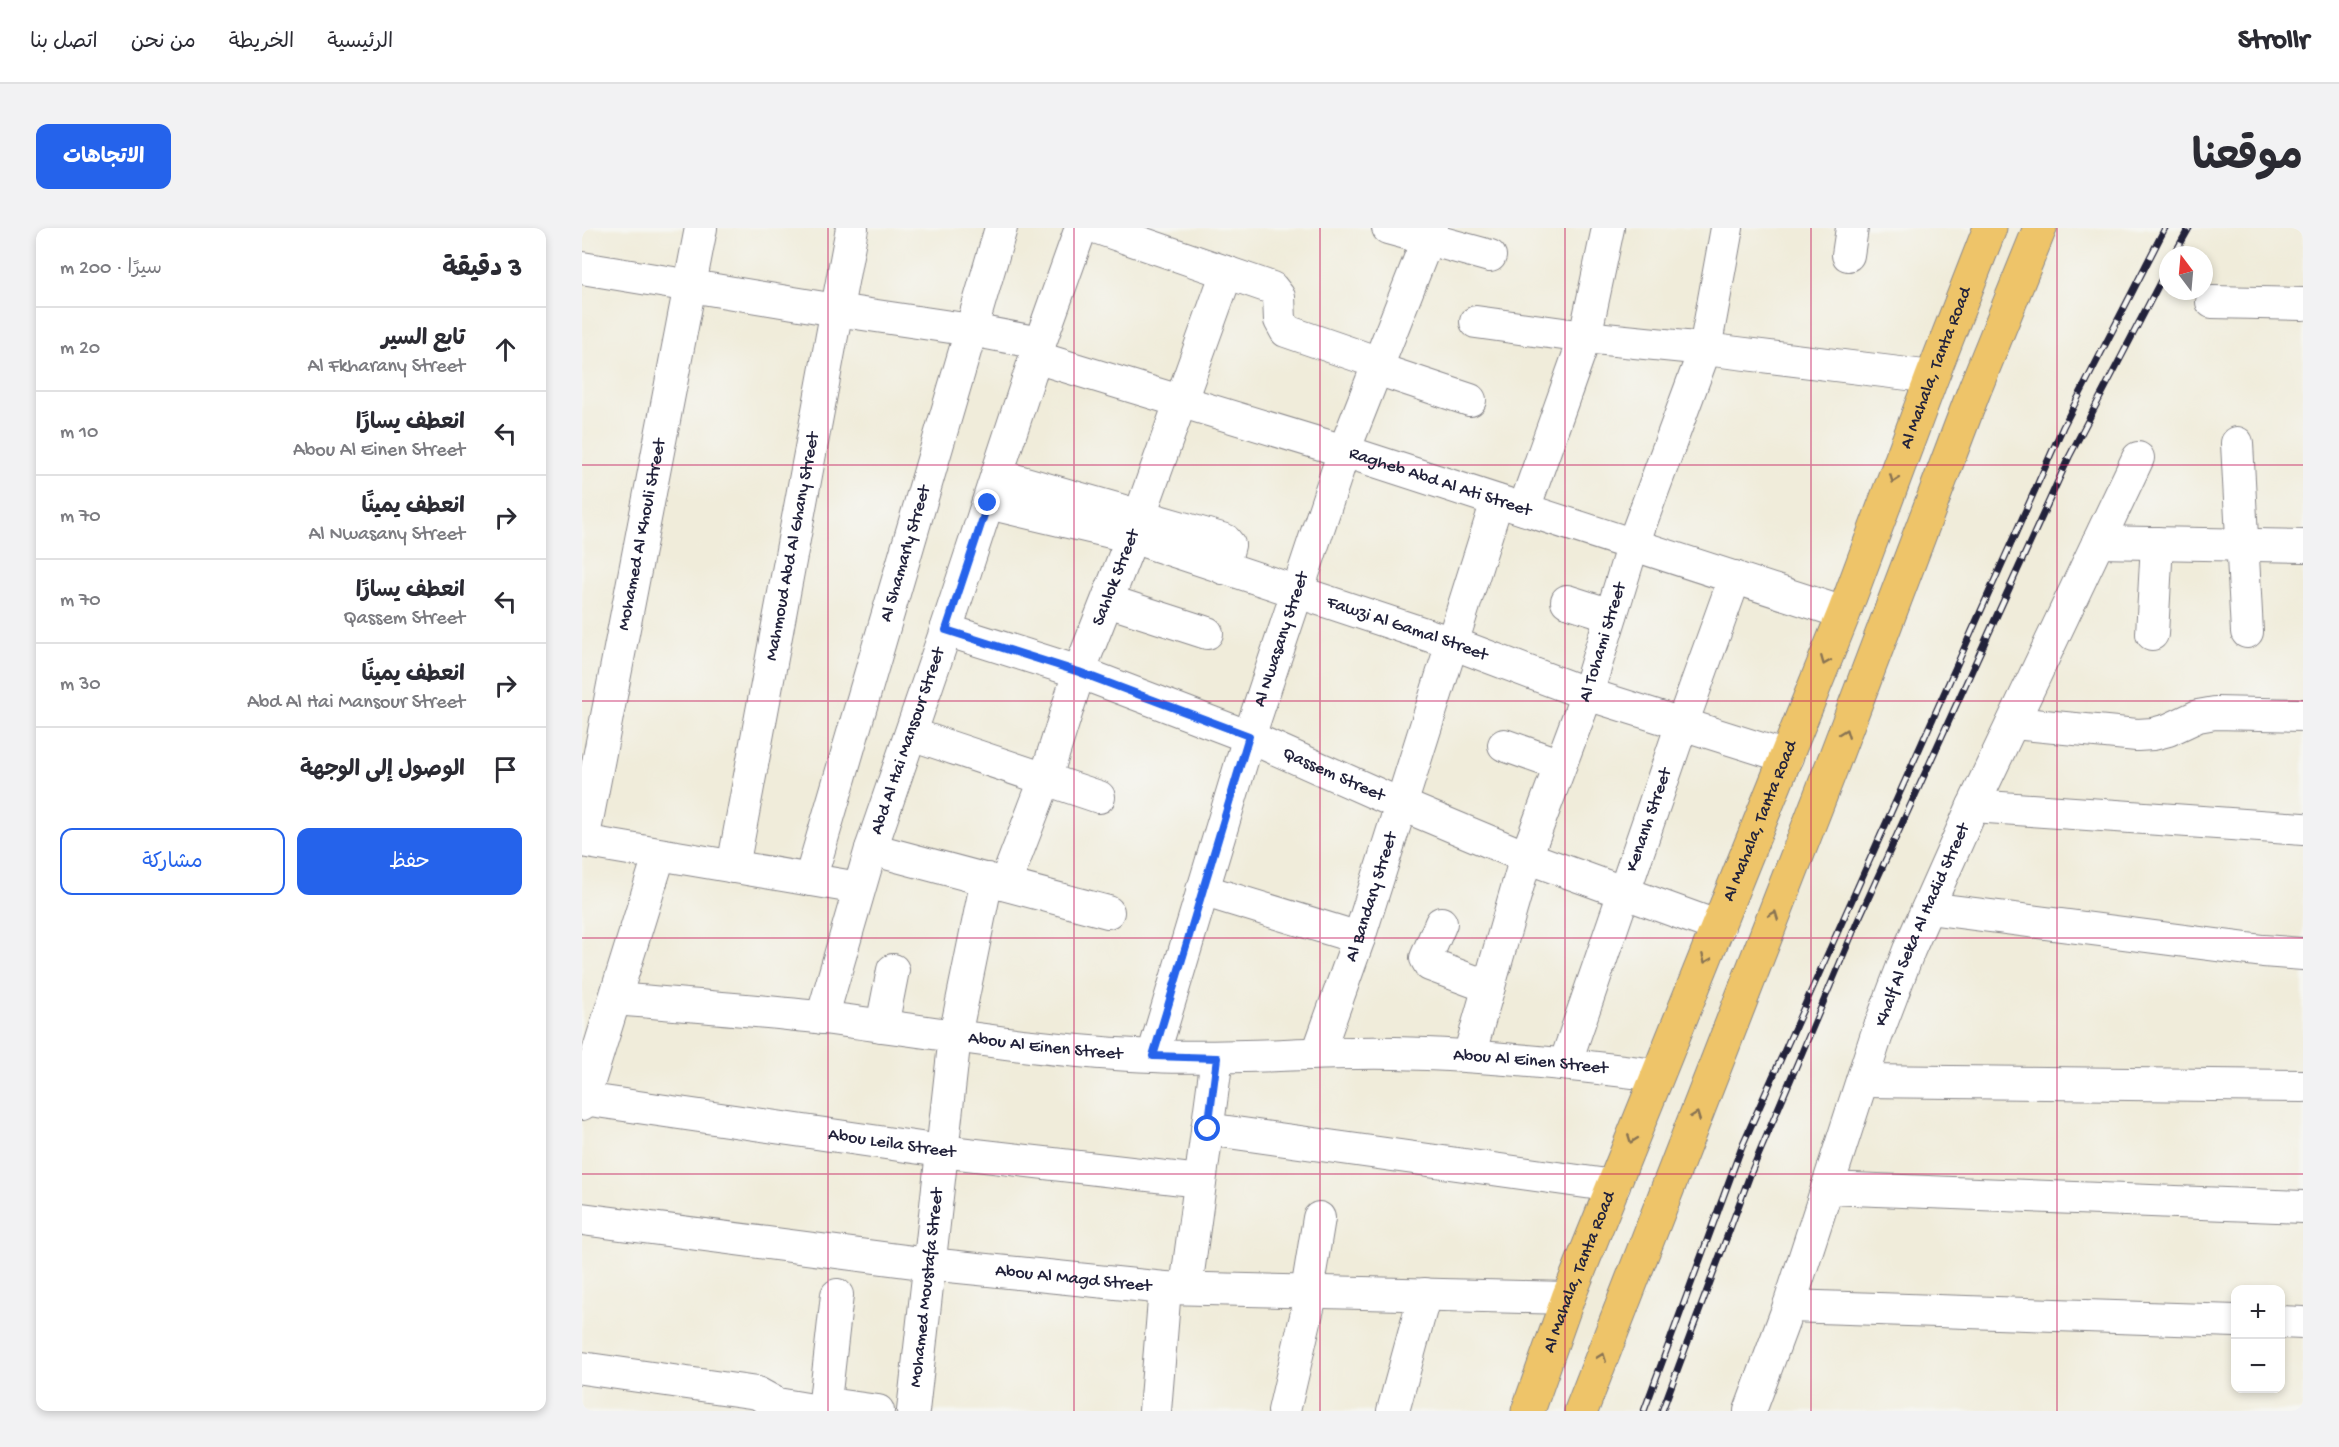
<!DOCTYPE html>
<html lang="ar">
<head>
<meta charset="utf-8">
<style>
	:root { --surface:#fff; --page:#f2f2f3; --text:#2b2b33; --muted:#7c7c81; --line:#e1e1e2; --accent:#2563eb }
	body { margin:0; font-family:"Gochi Hand","Playpen Sans Arabic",sans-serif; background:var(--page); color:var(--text); direction:rtl }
	.controls { position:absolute; right:18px; bottom:18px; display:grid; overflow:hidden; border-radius:12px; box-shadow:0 3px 9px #0003 }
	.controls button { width:54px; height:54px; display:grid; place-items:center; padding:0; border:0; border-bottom:2px solid var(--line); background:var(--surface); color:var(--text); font:30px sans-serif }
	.compass { position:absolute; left:1577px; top:18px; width:54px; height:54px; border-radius:50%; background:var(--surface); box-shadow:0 3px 9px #0003; rotate:344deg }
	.stop { position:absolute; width:18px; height:18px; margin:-14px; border:4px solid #2563eb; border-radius:50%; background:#fff }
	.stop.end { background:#2563eb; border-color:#fff; box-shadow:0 2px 6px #0008 }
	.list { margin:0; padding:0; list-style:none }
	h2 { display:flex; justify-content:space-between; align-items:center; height:78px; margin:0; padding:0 24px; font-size:26px }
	h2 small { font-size:20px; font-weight:400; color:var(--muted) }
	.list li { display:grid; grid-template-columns:39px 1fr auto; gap:18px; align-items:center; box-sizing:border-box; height:84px; padding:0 24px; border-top:2px solid var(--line) }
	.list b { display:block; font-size:22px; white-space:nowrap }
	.list p { margin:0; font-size:20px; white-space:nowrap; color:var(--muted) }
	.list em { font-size:20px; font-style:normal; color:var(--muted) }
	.actions { display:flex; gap:12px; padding:18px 24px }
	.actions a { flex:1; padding:14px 0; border:2px solid var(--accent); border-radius:12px; text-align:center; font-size:21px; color:var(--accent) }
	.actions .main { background:var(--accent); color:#fff }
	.icon { flex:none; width:33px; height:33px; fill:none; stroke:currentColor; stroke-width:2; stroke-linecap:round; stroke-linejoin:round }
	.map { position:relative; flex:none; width:1721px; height:1183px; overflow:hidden; direction:ltr; border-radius:12px }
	header { display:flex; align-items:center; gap:36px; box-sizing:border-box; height:84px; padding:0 30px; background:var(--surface); border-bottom:2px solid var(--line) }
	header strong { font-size:28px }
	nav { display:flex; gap:33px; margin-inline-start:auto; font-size:21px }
	.intro { display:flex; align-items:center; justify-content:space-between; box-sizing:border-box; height:144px; padding:0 36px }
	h1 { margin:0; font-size:42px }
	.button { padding:15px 27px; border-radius:12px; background:var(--accent); color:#fff; font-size:21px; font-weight:700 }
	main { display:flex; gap:36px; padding:0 36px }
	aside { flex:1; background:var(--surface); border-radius:12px; box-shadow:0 3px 9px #0003 }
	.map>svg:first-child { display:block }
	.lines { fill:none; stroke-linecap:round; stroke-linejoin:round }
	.minor-casing { stroke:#89878a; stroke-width:34 }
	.major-casing { stroke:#89878a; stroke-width:35 }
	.minor { stroke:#fff; stroke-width:32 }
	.major { stroke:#eec469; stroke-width:33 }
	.rail-casing { stroke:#22223b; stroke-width:7 }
	.rail { stroke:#f6f6f2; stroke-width:4.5; stroke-dasharray:14; stroke-linecap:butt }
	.oneway { stroke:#887352 }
	.route { stroke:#2563eb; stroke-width:8 }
	.grid { fill:none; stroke:#c2185b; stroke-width:1.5; stroke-opacity:0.55 }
	.labels { text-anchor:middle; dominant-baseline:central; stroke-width:4.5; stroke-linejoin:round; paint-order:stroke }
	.street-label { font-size:18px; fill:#22223b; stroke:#f6f6f2 }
</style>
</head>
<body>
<header>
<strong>Strollr</strong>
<nav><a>الرئيسية</a><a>الخريطة</a><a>من نحن</a><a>اتصل بنا</a></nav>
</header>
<div class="intro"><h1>موقعنا</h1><a class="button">الاتجاهات</a></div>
<main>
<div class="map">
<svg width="1721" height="1183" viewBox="0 0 1721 1183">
	<rect width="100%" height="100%" fill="#f6f6f2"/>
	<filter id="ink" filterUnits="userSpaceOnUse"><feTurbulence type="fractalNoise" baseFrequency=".0167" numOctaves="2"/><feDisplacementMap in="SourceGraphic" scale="12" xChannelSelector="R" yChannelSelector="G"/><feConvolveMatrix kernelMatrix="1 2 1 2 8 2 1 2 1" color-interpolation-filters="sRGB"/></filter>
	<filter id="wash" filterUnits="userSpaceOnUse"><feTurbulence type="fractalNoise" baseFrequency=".008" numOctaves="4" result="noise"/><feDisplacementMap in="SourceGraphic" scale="24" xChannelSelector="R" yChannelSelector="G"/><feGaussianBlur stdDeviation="1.35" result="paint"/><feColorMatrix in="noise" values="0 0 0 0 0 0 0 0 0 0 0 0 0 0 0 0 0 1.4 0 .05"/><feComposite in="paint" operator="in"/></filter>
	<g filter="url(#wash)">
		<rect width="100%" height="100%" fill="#f0ecda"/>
	</g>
	<g filter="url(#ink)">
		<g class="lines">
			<g class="minor-casing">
				<g id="minor">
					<path d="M516,0L690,60L697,69L698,92L704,103L797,135"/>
					<path d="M806,0L908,28"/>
					<path d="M1266,27L1270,0"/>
					<path d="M0,40L254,82L389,102L458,115"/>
					<path d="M1630,74L1721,76"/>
					<path d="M894,94L1003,109L1123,121L1350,149"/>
					<path id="s1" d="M453,129L762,223L1262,385"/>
					<path d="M795,141L888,172"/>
					<path d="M1655,215L1665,404"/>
					<path d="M415,247L643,312L647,317L641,340"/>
					<path id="s2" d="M406,275L550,309L870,415L1005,466L1205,529"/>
					<path d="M942,281L1003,109L1026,0"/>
					<path d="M1516,314L1721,318"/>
					<path d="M526,373L625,405"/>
					<path d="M985,373L1029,387"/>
					<path id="s3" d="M364,402L497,444L667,509L820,577L944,629L1137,699"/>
					<path d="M1570,406L1575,315"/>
					<path d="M1431,495L1555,507L1571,506L1586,502L1616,488L1633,485L1721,487"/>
					<path d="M329,506L517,569"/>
					<path d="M922,517L978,537"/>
					<path d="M1391,578L1721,601"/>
					<path d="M0,613L277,660"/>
					<path id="s4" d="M1,613L119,0"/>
					<path d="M289,621L526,684"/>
					<path id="s5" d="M151,639L270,0"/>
					<path id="s6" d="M228,652L419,0"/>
					<path id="s7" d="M423,656L463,552L497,444L550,309L645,44"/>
					<path d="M620,662L777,710"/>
					<path d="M1346,680L1681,723L1721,726"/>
					<path d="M859,695L844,730L848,737L907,759"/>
					<path id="s8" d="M34,771C103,777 174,782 243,790C352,804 462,824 572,828C652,832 733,823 813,825C901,827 988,836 1075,847"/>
					<path id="s9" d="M240,790L289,621L364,402L458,115L499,0"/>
					<path d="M300,798L311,742"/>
					<path id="s10" d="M736,825L777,710L915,273"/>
					<path id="s11" d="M571,828L667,509L762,223L850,0"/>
					<path id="s12" d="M887,828L944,629L1005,466L1051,316L1123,121L1145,0"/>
					<path id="s13" d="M983,836L1100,496L1153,349"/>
					<path d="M1280,853L1721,858"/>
					<path id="s14" d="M1,871L359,923L618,953"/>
					<path d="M0,876L77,628"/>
					<path d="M625,901L1032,958"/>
					<path d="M1245,960L1721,979"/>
					<path id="s15" d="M0,991L347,1036L583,1060L986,1070"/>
					<path d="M604,1060L635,829"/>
					<path d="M725,1063L737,990"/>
					<path d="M1207,1078L1654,1093"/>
					<path d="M1698,1094L1721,1095"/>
					<path d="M0,1140L175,1165L195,1176L237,1183L253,1177L296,1183"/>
					<path d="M242,1182L255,1067"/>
					<path id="s16" d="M331,1183L373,808L405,651"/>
					<path d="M573,1183L583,1060"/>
					<path d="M702,1183L730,1063"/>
					<path d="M811,1183L843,1066"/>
					<path id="s17" d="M1168,1183L1207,1078L1294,809L1327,722L1391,578L1556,230"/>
				</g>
			</g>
			<g class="major-casing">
				<g id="major">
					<path id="s18" d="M946,1183L986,1070L1262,385L1350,149L1408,0"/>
					<path d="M999,1183L1248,543L1392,163L1458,0"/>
				</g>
			</g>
			<use href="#minor" class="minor"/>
			<use href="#major" class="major"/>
			<g class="rail-casing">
				<path id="rail" d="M1592,27L1607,0
					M1062,1183L1160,918L1481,199L1583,0
					M1080,1183L1168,947L1274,697L1487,229L1586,39"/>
			</g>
			<use href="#rail" class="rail"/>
		</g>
		<defs><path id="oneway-chevron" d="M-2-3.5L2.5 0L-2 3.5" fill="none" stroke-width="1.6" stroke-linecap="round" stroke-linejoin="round" transform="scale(1.5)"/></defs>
		<g class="oneway">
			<use href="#oneway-chevron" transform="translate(1312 251) rotate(110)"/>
			<use href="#oneway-chevron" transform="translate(1243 433) rotate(112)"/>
			<use href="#oneway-chevron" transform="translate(1263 505) rotate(-69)"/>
			<use href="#oneway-chevron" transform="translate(1192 687) rotate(-69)"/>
			<use href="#oneway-chevron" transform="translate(1124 731) rotate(113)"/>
			<use href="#oneway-chevron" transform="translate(1114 888) rotate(-69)"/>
			<use href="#oneway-chevron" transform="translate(1050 911) rotate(111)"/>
			<use href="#oneway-chevron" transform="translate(1020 1129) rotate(-69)"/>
		</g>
	</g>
	<g class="lines" filter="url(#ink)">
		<path class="route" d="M406,275L364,402L497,444L667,508L571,828L635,830L626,901"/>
	</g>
	<path class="grid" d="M246,0V1183M492,0V1183M738,0V1183M983,0V1183M1229,0V1183M1475,0V1183M0,237H1721M0,473H1721M0,710H1721M0,946H1721"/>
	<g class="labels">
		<g class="street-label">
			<text stroke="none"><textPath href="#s18" startOffset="1120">Al Mahala, Tanta Road</textPath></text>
			<text stroke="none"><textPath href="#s1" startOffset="424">Ragheb Abd Al Ati Street</textPath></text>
			<text stroke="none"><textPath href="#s4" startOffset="312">Mohamed Al Khouli Street</textPath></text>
			<text stroke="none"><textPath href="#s5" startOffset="326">Mahmoud Abd Al Ghany Street</textPath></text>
			<text stroke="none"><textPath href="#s6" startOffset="340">Al Shamarly Street</textPath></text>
			<text stroke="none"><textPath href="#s7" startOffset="326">Sahlok Street</textPath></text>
			<text stroke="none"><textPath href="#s2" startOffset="438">Fawzi Al Gamal Street</textPath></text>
			<text stroke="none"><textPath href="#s11" startOffset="436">Al Nwasany Street</textPath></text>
			<text stroke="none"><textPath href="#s12" startOffset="435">Al Tohami Street</textPath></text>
			<text stroke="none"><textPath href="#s9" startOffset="290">Abd Al Hai Mansour Street</textPath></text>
			<text stroke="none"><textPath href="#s3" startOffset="414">Qassem Street</textPath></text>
			<text stroke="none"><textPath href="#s13" startOffset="258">Kenanh Street</textPath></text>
			<text stroke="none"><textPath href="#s18" startOffset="634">Al Mahala, Tanta Road</textPath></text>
			<text stroke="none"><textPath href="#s10" startOffset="165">Al Bandary Street</textPath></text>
			<text stroke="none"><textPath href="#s17" startOffset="516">Khalf Al Seka Al Hadid Street</textPath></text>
			<text stroke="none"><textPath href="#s8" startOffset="432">Abou Al Einen Street</textPath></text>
			<text stroke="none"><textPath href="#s8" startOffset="918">Abou Al Einen Street</textPath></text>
			<text stroke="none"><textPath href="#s14" startOffset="312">Abou Leila Street</textPath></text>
			<text stroke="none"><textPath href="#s18" startOffset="148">Al Mahala, Tanta Road</textPath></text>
			<text stroke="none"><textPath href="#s15" startOffset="495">Abou Al Magd Street</textPath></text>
			<text stroke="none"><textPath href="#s16" startOffset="124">Mohamed Moustafa Street</textPath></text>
		</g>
	</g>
</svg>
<div class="controls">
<button>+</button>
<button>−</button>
</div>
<svg class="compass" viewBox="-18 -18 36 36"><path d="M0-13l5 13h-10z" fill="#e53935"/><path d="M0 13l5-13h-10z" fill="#7c7c81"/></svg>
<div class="stop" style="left:626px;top:901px"></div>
<div class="stop end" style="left:406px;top:275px"></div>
</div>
<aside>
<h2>3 دقيقة<small>سيرًا · 200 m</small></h2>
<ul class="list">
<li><svg class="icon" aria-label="ahead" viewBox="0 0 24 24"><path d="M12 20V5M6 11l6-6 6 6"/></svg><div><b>تابع السير</b><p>Al Fkharany Street</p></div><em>20 m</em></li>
<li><svg class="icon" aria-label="left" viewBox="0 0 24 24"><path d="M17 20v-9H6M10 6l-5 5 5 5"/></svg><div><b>انعطف يسارًا</b><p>Abou Al Einen Street</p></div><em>10 m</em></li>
<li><svg class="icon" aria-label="right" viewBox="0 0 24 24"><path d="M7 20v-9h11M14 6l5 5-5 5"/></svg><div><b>انعطف يمينًا</b><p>Al Nwasany Street</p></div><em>70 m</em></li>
<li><svg class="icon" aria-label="left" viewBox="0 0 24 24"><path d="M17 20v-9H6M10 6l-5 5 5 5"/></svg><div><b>انعطف يسارًا</b><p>Qassem Street</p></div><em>70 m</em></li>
<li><svg class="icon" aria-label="right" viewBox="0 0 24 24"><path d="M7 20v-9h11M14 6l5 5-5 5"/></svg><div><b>انعطف يمينًا</b><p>Abd Al Hai Mansour Street</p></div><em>30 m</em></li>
<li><svg class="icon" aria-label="arrive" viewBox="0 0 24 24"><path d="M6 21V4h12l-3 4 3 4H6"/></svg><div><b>الوصول إلى الوجهة</b></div></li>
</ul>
<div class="actions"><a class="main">حفظ</a><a>مشاركة</a></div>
</aside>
</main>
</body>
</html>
